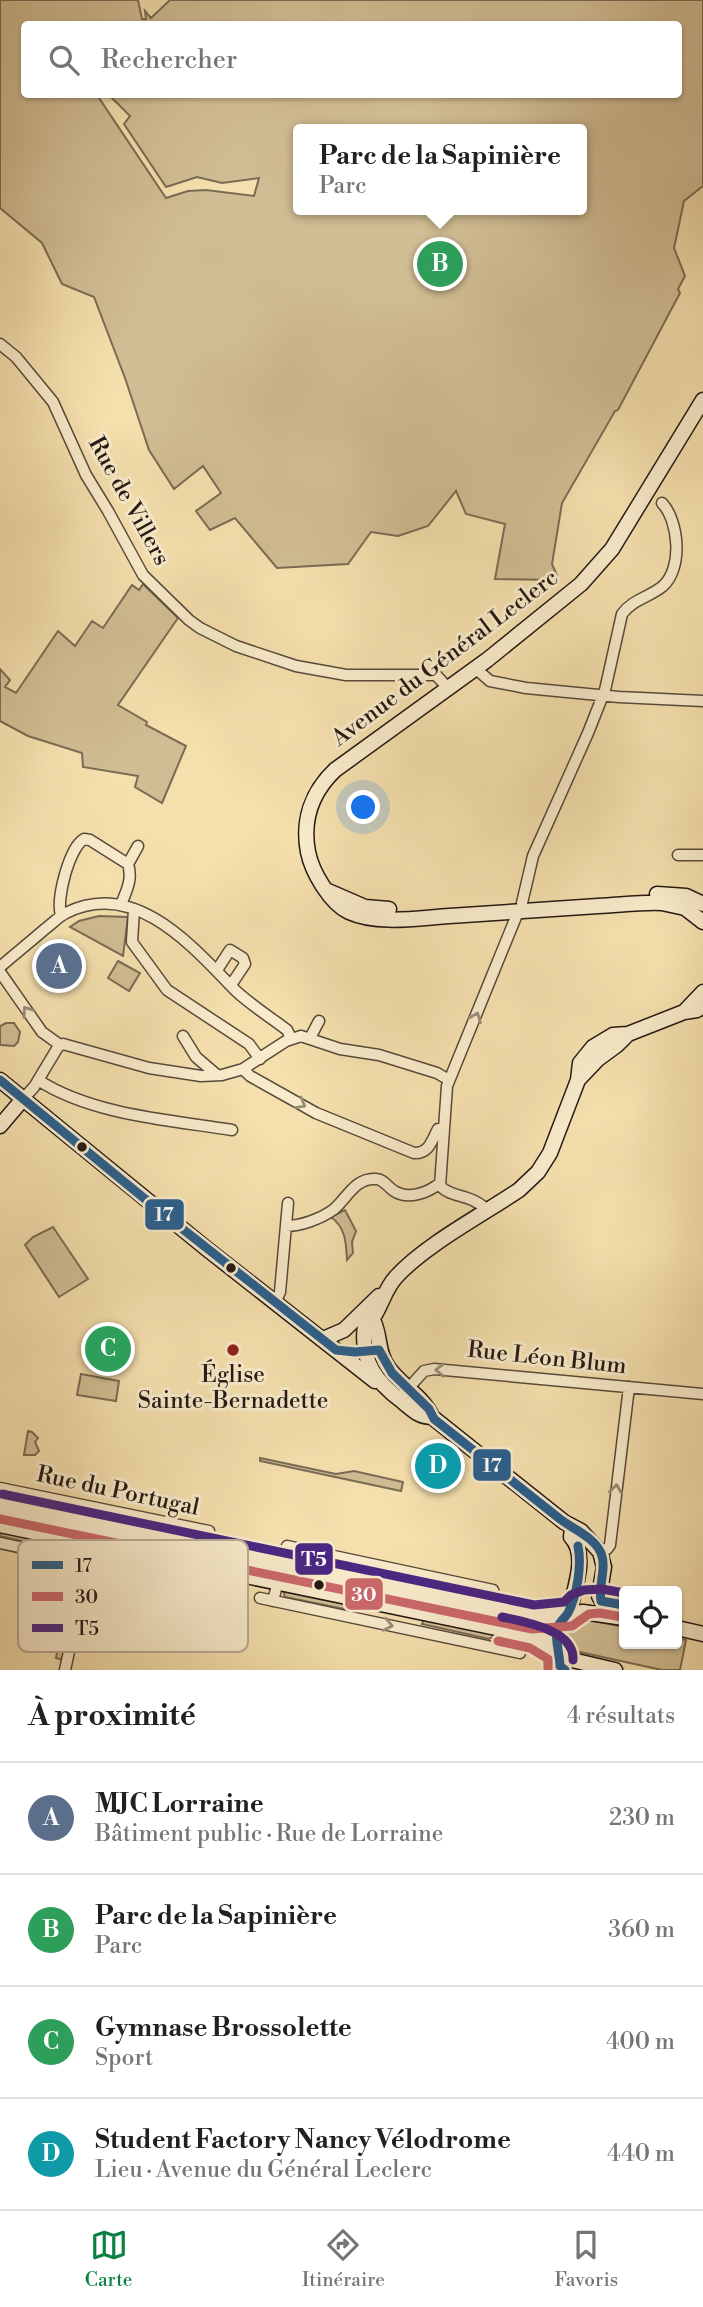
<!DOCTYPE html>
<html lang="fr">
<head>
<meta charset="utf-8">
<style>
	:root { --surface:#fff; --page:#f6f6f6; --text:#202124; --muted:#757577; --line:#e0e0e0; --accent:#0b8043 }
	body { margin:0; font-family:"Libre Bodoni",serif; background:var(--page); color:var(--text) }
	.controls { position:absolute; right:21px; bottom:21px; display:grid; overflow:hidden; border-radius:7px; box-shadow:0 2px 5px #0004 }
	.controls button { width:63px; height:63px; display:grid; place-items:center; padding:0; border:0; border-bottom:2px solid var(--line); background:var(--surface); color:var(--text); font:35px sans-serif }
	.you { position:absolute; left:364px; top:808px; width:24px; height:24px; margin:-18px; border:5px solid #fff; border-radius:50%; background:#1a73e8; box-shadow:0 0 0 10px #1a73e833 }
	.badge { display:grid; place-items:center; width:46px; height:46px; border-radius:50%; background:var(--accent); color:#fff; font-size:23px; font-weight:700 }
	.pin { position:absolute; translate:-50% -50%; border:4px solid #fff; box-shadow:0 2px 7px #0006 }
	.popup { position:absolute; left:293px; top:124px; width:294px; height:91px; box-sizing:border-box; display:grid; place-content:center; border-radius:7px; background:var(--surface); filter:drop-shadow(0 2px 5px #0005); font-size:23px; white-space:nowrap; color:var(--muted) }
	.popup b { font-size:26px; color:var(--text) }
	.popup::after { content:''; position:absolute; left:50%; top:100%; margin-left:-14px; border:14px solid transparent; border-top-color:var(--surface) }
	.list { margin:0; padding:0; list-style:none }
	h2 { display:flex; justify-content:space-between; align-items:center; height:91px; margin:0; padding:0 28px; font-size:30px }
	h2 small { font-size:23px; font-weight:400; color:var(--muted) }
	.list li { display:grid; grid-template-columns:46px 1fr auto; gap:21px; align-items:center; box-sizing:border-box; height:112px; padding:0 28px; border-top:2px solid var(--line) }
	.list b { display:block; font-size:26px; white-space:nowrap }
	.list p { margin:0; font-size:23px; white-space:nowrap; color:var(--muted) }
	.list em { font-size:23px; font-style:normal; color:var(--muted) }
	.icon { flex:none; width:38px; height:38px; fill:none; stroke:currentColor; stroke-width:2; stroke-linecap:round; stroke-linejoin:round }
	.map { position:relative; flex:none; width:703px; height:1670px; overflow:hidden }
	.search { position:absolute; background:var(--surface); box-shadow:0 2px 5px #0004; left:21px; right:21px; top:21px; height:77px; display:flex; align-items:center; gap:18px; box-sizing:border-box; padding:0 24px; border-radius:7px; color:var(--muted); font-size:26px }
	.sheet { height:539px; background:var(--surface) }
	nav { display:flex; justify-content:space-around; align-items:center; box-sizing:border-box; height:98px; border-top:2px solid var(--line); background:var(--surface); font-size:19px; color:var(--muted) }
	nav a { display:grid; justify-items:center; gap:4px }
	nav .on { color:var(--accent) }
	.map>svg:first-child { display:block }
	.green { fill:#d1bd93; stroke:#7a6b54; stroke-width:2; fill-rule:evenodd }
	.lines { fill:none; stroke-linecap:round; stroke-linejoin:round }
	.street-casing { stroke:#584a3a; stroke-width:13 }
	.secondary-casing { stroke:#241914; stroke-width:17 }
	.street { stroke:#f8eaca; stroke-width:10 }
	.secondary { stroke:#f8eaca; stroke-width:14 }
	.bus-1-casing { stroke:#f8eaca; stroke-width:14 }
	.bus-2-casing { stroke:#f8eaca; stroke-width:14 }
	.bus-3-casing { stroke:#f8eaca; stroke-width:14 }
	.bus-1 { stroke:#2b5f8d; stroke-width:9 }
	.bus-2 { stroke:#cb686b; stroke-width:9 }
	.bus-3 { stroke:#4b2783; stroke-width:9 }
	.oneway { stroke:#998c78 }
	.bus-dot { fill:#241914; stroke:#f8eaca; stroke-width:2.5 }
	.poi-dot { fill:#8f2418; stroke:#f8eaca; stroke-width:2.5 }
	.labels { text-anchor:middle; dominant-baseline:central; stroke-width:6; stroke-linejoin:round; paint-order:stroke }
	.street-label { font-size:23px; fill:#241914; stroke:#f8eaca }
	.poi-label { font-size:23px; fill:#241914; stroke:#f8eaca }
	.key { fill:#f8eaca; stroke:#b8ab93; stroke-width:2 }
	.key-label { font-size:19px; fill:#241914 }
	.line-badge { stroke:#f8eaca; stroke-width:2.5 }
	.badge-label { font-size:19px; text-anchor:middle; font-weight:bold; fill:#fff }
</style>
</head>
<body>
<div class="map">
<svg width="703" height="1670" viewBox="0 0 703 1670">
	<rect width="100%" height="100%" fill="#f4dfad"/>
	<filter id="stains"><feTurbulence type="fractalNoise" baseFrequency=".00286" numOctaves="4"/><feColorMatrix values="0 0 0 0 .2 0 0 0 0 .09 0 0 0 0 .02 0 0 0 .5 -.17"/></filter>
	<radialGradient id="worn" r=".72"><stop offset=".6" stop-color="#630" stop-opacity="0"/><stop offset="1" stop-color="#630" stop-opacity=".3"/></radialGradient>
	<path class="green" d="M0,0H138L142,19H146L145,11L151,18L170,0H703V186L684,201L674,248L685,276L678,289L680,293L618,410L615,411L562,503L552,564L559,580L495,579L505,524L466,514L456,491L428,526L398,536L371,532L348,564L277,568L235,518L210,530L196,511L221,493L203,466L174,489L149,450L125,378L94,297L62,284L42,243L0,208ZM24,24H678V94L109,95L130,116L124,124L166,187L197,177L222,183L259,178L254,196L206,190L188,191L166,198L97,95L24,94ZM298,129H582V210H298Z
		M143,584L178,618L118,705L147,722L146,725L186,746L162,803L135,787L138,776L83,767L82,753L28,736L0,721V669L10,680L5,687L16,693L58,631L75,646L92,621L103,628L132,585L139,590Z
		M99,916L128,917L123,956L70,927L79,921Z
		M118,961L140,973L129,991L108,978Z
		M6,1023H14L20,1032L18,1042L14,1046L0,1045V1026Z
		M345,1210L356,1231L352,1242L353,1253L347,1260C346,1243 346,1228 331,1217Z
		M53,1227L88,1279L59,1297L25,1245L33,1237Z
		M81,1374L119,1381L116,1401L77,1395Z
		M28,1431L32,1432L38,1438L35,1442L39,1451L35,1455H24Z
		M260,1458L336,1474L354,1471L403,1482L401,1491L260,1461Z
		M0,1495L93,1514L92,1520L0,1501Z
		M0,1512L77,1528L75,1536L0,1520Z
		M0,1531L86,1549L85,1555L0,1536Z
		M124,1538L196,1553V1555L162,1549L155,1552L123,1545Z
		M108,1554L190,1570L191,1574L189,1576L107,1560Z
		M384,1574L484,1596L485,1592L489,1597L488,1601L383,1580Z
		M289,1576L317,1582L325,1580L359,1587L358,1593L287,1578Z
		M285,1591L355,1605L354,1611L290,1598L285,1597L284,1594Z
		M380,1592L519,1620L517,1627L379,1598Z
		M424,1619L492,1634L493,1637L489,1639L422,1624Z
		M584,1619L624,1627V1644H677V1638L686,1640L680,1670H662L575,1651L567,1642L566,1631L574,1621Z
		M62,1626L67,1629L68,1634L63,1660L56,1658Z"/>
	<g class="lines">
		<g class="street-casing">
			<path id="street" d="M0,344L16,357L53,402L86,475L108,511L143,575L189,620L200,628L236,646L296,666L346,675H436L448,688
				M475,668L490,681L526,688L619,697L703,701
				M678,855H703
				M128,864L138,846
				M522,903L533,856L588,733L605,690L622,614C633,599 650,597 663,586C683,568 679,521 662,503
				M134,909L132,942L167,990L249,1044L260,1059
				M61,915C56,899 69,848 84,839L90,840L128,864C133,880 126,891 121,905
				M0,967C15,954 30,942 45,929C52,924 58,917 66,913C135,878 193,947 236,991C251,1005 270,1017 287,1030L291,1038
				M217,970L230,950L243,958L245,964L231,985
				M0,972L42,1032L60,1045
				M183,1036L196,1057L217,1075
				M310,1038L319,1021
				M243,1069L250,1076L316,1113L414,1153C429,1154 432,1140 438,1129H443
				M38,1080C92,1115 170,1120 232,1130
				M23,1099L34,1087L58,1047L63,1044L149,1068L201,1076L222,1075L243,1069L286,1041L301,1036L340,1049L379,1055L437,1073L449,1080
				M488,1211C471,1193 453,1199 440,1186L447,1086L518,912
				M286,1226C301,1226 320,1219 333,1210C346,1200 355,1177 376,1179C383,1179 388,1187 394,1191C408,1200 428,1193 440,1183
				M275,1303L280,1292L288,1203
				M405,1392L424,1371L434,1369L703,1394
				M0,1488L209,1531L199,1586
				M0,1543L214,1589
				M600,1552L607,1549L610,1545L629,1387
				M260,1598L520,1653
				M273,1601L287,1546L493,1590L499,1610
				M65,1670L75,1624
				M550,1670L561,1653"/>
		</g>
		<g class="secondary-casing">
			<path id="secondary" d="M703,400L612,549L581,584L487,660L335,770C312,792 302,820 308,852C312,872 330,903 349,912C378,925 418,918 449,916C499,913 549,909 598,906C620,905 641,902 662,903L685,908L703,922
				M328,891L365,907L389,909
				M657,894L686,896L703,904
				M685,1011L703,992
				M0,1080L207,1249L375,1381
				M578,1080L598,1059L617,1045L628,1034
				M0,1126L23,1099
				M373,1320C381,1336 377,1352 388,1367C400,1385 424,1397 432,1417L564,1522L581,1531L600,1552L604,1567L599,1596L610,1615
				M323,1339L344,1330L379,1296
				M432,1417C419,1417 413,1410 403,1402C376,1382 360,1361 365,1326C380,1315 382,1292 396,1277C425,1245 482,1215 519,1190L538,1172L550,1153L578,1080L580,1063L593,1047L613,1035L628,1034L684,1012L697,1010L703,1006
				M0,1506L533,1617L583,1612L624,1618
				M0,1525L535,1636L572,1660L615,1670
				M569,1614C573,1591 589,1556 571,1537L572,1528
				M677,1628L703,1634
				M561,1653C556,1637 554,1624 569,1614"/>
		</g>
		<use href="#street" class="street"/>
		<use href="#secondary" class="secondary"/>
		<g class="bus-1-casing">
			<path id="bus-1" d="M0,1080L156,1208L336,1350L355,1352L379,1350L392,1373L429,1409L434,1419C476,1452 518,1486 560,1519C573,1529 594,1537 601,1553C607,1568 598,1585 601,1601L624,1605
				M565,1670L560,1666C560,1654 554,1639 558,1627C560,1621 565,1618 568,1613C577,1595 582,1566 578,1546"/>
		</g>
		<g class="bus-2-casing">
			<path id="bus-2" d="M0,1519L532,1629L572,1626L589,1614L600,1613L622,1617
				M498,1641L530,1648L548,1659V1670"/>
		</g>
		<g class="bus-3-casing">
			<path id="bus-3" d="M2,1494L534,1605L564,1602L571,1595L584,1590L602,1589L624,1593
				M502,1617C525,1622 575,1630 573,1660"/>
		</g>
		<use href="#bus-1" class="bus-1"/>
		<use href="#bus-2" class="bus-2"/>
		<use href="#bus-3" class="bus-3"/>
	</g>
	<defs><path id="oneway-chevron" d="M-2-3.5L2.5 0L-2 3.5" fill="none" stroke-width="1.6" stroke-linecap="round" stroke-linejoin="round" transform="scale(1.75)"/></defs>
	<g class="oneway">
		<use href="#oneway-chevron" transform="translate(27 1011) rotate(-125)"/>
		<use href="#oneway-chevron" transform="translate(476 1017) rotate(-68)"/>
		<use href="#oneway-chevron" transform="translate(301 1104) rotate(29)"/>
		<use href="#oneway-chevron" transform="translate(440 1370) rotate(-179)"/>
		<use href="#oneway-chevron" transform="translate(616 1489) rotate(-83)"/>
		<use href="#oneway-chevron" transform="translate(388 1625) rotate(12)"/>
	</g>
	<g class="bus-dot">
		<circle cx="82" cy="1147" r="6"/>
		<circle cx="231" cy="1268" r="6"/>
		<circle cx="319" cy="1585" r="6"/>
	</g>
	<circle class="poi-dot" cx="233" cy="1350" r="7"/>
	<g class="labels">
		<g class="street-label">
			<text transform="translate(129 501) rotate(61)">Rue de Villers</text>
			<text transform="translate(445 658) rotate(-37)">Avenue du Général Leclerc</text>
			<text transform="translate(547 1358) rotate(6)">Rue Léon Blum</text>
			<text transform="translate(118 1491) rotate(12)">Rue du Portugal</text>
		</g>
		<g class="poi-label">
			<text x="233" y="1375">Église<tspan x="233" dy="26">Sainte-Bernadette</tspan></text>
		</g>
	</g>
	<rect x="18" y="1540" width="230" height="112" rx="10" class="key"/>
	<rect x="32" y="1561" width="31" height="8" fill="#2b5f8d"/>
	<rect x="32" y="1592" width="31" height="9" fill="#cb686b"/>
	<rect x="32" y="1624" width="31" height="8" fill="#4b2783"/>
	<g class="key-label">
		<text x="75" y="1572">17</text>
		<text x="75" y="1603">30</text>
		<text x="75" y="1635">T5</text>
	</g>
	<g class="line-badge">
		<rect x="144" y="1198" width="41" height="33" rx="7" fill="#2b5f8d"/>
		<rect x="472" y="1448" width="40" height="34" rx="7" fill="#2b5f8d"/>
		<rect x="294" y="1542" width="40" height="34" rx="7" fill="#4b2783"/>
		<rect x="344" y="1577" width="40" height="34" rx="7" fill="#cb686b"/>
	</g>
	<g class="badge-label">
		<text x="164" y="1221">17</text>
		<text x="492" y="1472">17</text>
		<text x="314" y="1566">T5</text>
		<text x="364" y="1601">30</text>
	</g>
	<rect width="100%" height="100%" filter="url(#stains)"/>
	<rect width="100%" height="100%" fill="url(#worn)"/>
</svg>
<div class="controls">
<button><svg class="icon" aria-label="locate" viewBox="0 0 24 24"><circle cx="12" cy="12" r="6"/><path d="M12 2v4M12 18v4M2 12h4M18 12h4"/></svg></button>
</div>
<div class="you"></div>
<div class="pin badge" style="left:59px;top:966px;background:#5c6f8a">A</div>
<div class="pin badge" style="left:440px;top:264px;background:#2e9e5b">B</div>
<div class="popup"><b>Parc de la Sapinière</b>Parc</div>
<div class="pin badge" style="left:108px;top:1349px;background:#2e9e5b">C</div>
<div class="pin badge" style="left:438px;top:1466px;background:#0f9aa8">D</div>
<div class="search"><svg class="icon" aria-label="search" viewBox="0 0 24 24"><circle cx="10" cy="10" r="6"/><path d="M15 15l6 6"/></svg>Rechercher</div>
</div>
<section class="sheet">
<h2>À proximité<small>4 résultats</small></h2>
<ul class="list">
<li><span class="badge" style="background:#5c6f8a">A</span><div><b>MJC Lorraine</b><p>Bâtiment public · Rue de Lorraine</p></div><em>230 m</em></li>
<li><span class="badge" style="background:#2e9e5b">B</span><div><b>Parc de la Sapinière</b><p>Parc</p></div><em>360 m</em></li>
<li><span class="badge" style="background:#2e9e5b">C</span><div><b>Gymnase Brossolette</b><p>Sport</p></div><em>400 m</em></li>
<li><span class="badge" style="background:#0f9aa8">D</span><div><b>Student Factory Nancy Vélodrome</b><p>Lieu · Avenue du Général Leclerc</p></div><em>440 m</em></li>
</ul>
</section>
<nav>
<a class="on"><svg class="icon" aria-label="map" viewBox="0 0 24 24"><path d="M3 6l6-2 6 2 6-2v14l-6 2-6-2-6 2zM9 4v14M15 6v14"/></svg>Carte</a>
<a><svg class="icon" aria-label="directions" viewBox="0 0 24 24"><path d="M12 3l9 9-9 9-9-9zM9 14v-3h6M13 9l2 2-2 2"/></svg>Itinéraire</a>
<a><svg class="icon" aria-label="saved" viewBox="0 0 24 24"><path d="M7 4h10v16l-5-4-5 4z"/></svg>Favoris</a>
</nav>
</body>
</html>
